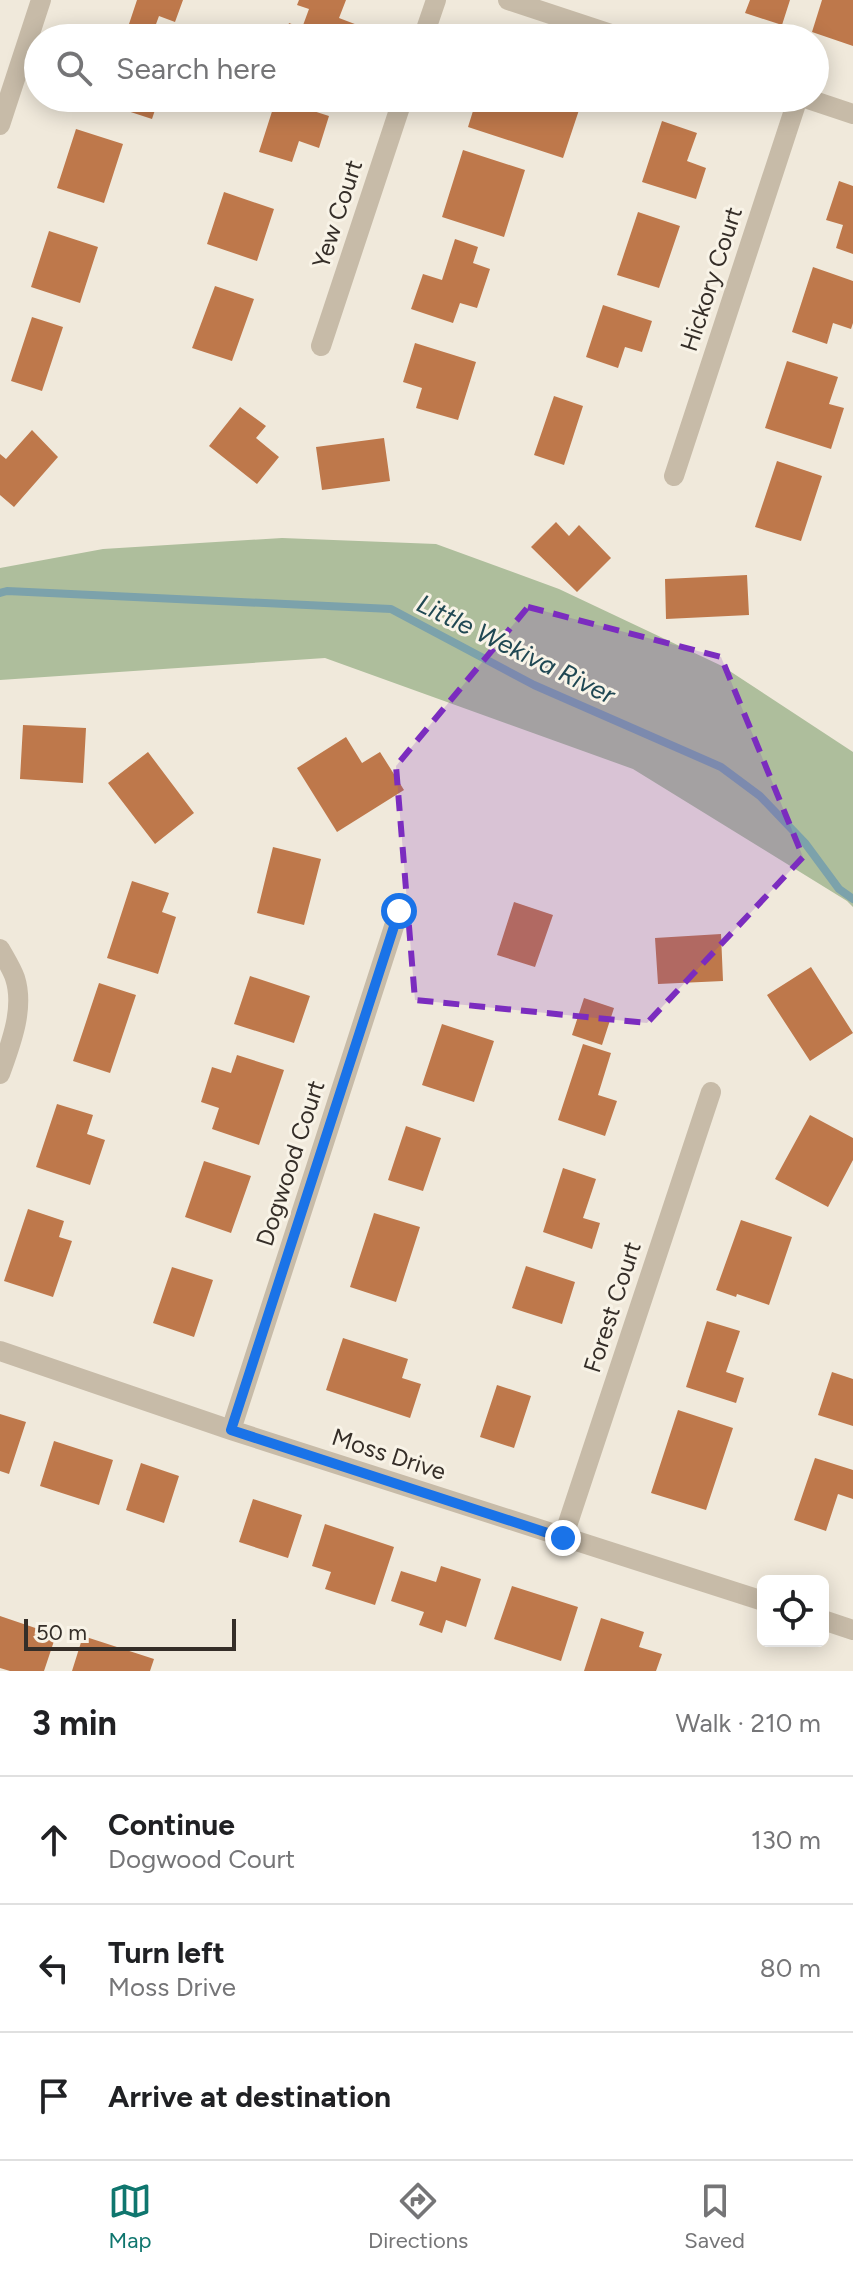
<!DOCTYPE html>
<html lang="en">
<head>
<meta charset="utf-8">
<style>
	:root { --surface:#fff; --page:#f6f6f6; --text:#202124; --muted:#757577; --line:#e0e0e0; --accent:#0f766e }
	body { margin:0; font-family:Figtree,sans-serif; background:var(--page); color:var(--text) }
	.controls { position:absolute; right:24px; bottom:24px; display:grid; overflow:hidden; border-radius:12px; box-shadow:0 4px 20px #0003 }
	.controls button { width:72px; height:72px; display:grid; place-items:center; padding:0; border:0; border-bottom:2px solid var(--line); background:var(--surface); color:var(--text); font:40px sans-serif }
	.scale { position:absolute; left:24px; bottom:20px; width:212px; box-sizing:border-box; padding-left:8px; border:4px solid #352e28; border-top:0; font-size:22px; line-height:28px; white-space:nowrap; color:#352e28; -webkit-text-stroke:6px #f8f3e7; paint-order:stroke }
	.stop { position:absolute; width:24px; height:24px; margin:-18px; border:6px solid #1a73e8; border-radius:50%; background:#fff }
	.stop.end { background:#1a73e8; border-color:#fff; box-shadow:0 2px 8px #0008 }
	.list { margin:0; padding:0; list-style:none }
	h2 { display:flex; justify-content:space-between; align-items:center; height:104px; margin:0; padding:0 32px; font-size:34px }
	h2 small { font-size:26px; font-weight:400; color:var(--muted) }
	.list li { display:grid; grid-template-columns:52px 1fr auto; gap:24px; align-items:center; box-sizing:border-box; height:128px; padding:0 32px; border-top:2px solid var(--line) }
	.list b { display:block; font-size:30px; white-space:nowrap }
	.list p { margin:0; font-size:26px; white-space:nowrap; color:var(--muted) }
	.list em { font-size:26px; font-style:normal; color:var(--muted) }
	.icon { flex:none; width:44px; height:44px; fill:none; stroke:currentColor; stroke-width:2; stroke-linecap:round; stroke-linejoin:round }
	.map { position:relative; flex:none; width:853px; height:1671px; overflow:hidden }
	.search { position:absolute; background:var(--surface); box-shadow:0 4px 20px #0003; left:24px; right:24px; top:24px; height:88px; display:flex; align-items:center; gap:20px; box-sizing:border-box; padding:0 28px; border-radius:44px; color:var(--muted); font-size:30px }
	.sheet { height:488px; background:var(--surface) }
	nav { display:flex; justify-content:space-around; align-items:center; box-sizing:border-box; height:112px; border-top:2px solid var(--line); background:var(--surface); font-size:22px; color:var(--muted) }
	nav a { display:grid; justify-items:center; gap:4px }
	nav .on { color:var(--accent) }
	.map>svg:first-child { display:block }
	.green { fill:#aebe9c }
	.lines { fill:none; stroke-linecap:round; stroke-linejoin:round }
	.stream { stroke:#7ca2ab; stroke-width:8 }
	.building { fill:#be784b }
	.minor { stroke:#c7bba8; stroke-width:20 }
	.route { stroke:#1a73e8; stroke-width:10 }
	.marked { fill:#7b2cbf; fill-opacity:0.2; stroke:#7b2cbf; stroke-width:6; stroke-dasharray:16 10; stroke-linejoin:round }
	.labels { text-anchor:middle; dominant-baseline:central; stroke-width:6; stroke-linejoin:round; paint-order:stroke }
	.street-label { font-size:24px; fill:#352e28; stroke:#f8f3e7 }
	.water-label { font-size:26px; font-style:italic; fill:#204853; stroke:#f8f3e7 }
</style>
</head>
<body>
<div class="map">
<svg width="853" height="1671" viewBox="0 0 853 1671">
	<rect width="100%" height="100%" fill="#f0e9db"/>
	<path class="green" d="M282,538L436,544L559,589L722,666L853,752V907L847,901L633,769L325,658L0,680V568L103,549Z"/>
	<g class="lines">
		<path class="stream" d="M0,593L7,591L391,609L534,685L721,767L760,796L805,843L839,889L853,899"/>
	</g>
	<path class="building" d="M137,0H183L175,22L159,16L152,35L128,27Z
		M299,0H346L339,18L360,26L355,38H284L289,23L302,28L309,9L297,5Z
		M750,0H790L782,25L745,13Z
		M822,0H853V46L812,32Z
		M102,98H159L152,119L100,102Z
		M477,98H583L563,158L468,127Z
		M276,99L329,116L319,148L299,141L292,162L259,152Z
		M662,121L697,133L687,161L706,168L696,199L642,182Z
		M76,129L123,144L104,203L57,188Z
		M463,150L525,170L504,237L442,217Z
		M839,181L853,186V254L836,248L843,225L826,220Z
		M224,192L274,209L257,261L207,244Z
		M638,212L680,226L659,288L617,275Z
		M49,231L98,247L80,303L31,287Z
		M455,239L478,247L473,263L490,269L477,308L460,303L453,323L411,309L423,274L442,280Z
		M813,267L853,281V323L851,329L833,323L827,344L792,332Z
		M215,286L254,299L232,361L192,348Z
		M603,305L652,321L642,352L625,347L618,368L586,357Z
		M32,317L63,327L42,391L11,381Z
		M415,343L476,362L458,420L416,408L422,388L403,382Z
		M787,361L838,377L829,404L844,408L831,449L765,428Z
		M554,396L583,406L564,465L534,455Z
		M240,407L266,426L256,438L279,457L257,484L209,446Z
		M32,430L58,457L14,507L0,495V454L6,459Z
		M384,438L390,481L322,490L316,447Z
		M777,461L822,476L801,541L755,527Z
		M556,522L569,536L579,525L611,558L577,592L531,547Z
		M747,575L749,615L666,619L665,579Z
		M23,725L86,728L83,783L20,779Z
		M346,737L362,763L380,752L404,790L337,832L297,768Z
		M148,752L194,813L155,844L108,783Z
		M273,847L321,859L304,925L257,913Z
		M132,881L169,893L162,912L176,917L158,974L107,958Z
		M514,902L553,915L535,967L497,955Z
		M721,934L723,981L658,984L655,938Z
		M811,967L853,1033L810,1061L767,995Z
		M250,976L310,996L294,1043L234,1024Z
		M99,983L136,995L110,1073L73,1061Z
		M584,998L614,1008L602,1045L572,1035Z
		M442,1024L494,1041L474,1102L422,1085Z
		M583,1044L611,1053L598,1095L617,1101L605,1136L558,1120Z
		M237,1055L284,1070L259,1145L212,1129L219,1108L201,1102L212,1067L231,1073Z
		M57,1104L93,1115L87,1134L105,1140L90,1185L36,1167Z
		M810,1115L853,1138V1160L828,1207L775,1179Z
		M406,1126L441,1138L423,1191L388,1180Z
		M204,1161L251,1176L231,1233L185,1217Z
		M563,1168L596,1179L583,1218L600,1223L592,1249L543,1232Z
		M28,1209L64,1221L59,1237L72,1241L53,1297L4,1281Z
		M374,1213L420,1227L396,1302L350,1287Z
		M741,1220L792,1237L769,1305L737,1294L736,1297L716,1290Z
		M526,1266L575,1282L562,1324L512,1308Z
		M172,1267L213,1280L194,1337L153,1323Z
		M707,1321L740,1331L726,1372L744,1378L736,1403L686,1387Z
		M343,1338L408,1359L402,1378L421,1384L410,1418L326,1390Z
		M832,1372L853,1379V1426L818,1415Z
		M497,1385L531,1396L514,1448L480,1437Z
		M678,1410L733,1428L706,1510L651,1493Z
		M0,1414L26,1422L9,1474L0,1471Z
		M54,1441L113,1460L99,1505L40,1486Z
		M815,1458L853,1470V1499L838,1494L826,1531L794,1520Z
		M141,1463L179,1476L164,1523L126,1510Z
		M253,1499L302,1515L288,1558L239,1542Z
		M325,1524L394,1547L375,1605L325,1589L331,1572L312,1566Z
		M441,1566L481,1579L466,1627L446,1620L442,1633L419,1625L424,1612L391,1601L401,1571L436,1582Z
		M512,1586L578,1607L561,1661L494,1639Z
		M0,1616L56,1635L44,1671H10L0,1668Z
		M601,1618L644,1632L639,1647L662,1654L656,1671H584Z
		M83,1636L154,1659L150,1671H72Z"/>
	<g class="lines">
		<path class="minor" d="M508,0L623,38
			M423,38L436,0
			M805,98L853,114
			M0,125L41,0
			M321,346L403,98
			M674,476L798,98
			M0,949C5,958 12,969 15,978C25,1009 10,1046 0,1074
			M0,1351L231,1430L763,1601
			M231,1430L399,911
			M563,1538L711,1092
			M823,1620L853,1630"/>
	</g>
	<g class="lines">
		<path class="route" d="M399,911L231,1430L563,1538"/>
	</g>
	<path class="marked" d="M528,607L721,657L803,857L647,1023L415,1000L396,766Z"/>
	<g class="labels">
		<g class="street-label">
			<text transform="translate(337 214) rotate(-72)">Yew Court</text>
			<text transform="translate(711 279) rotate(-72)">Hickory Court</text>
			<text transform="translate(290 1163) rotate(-72)">Dogwood Court</text>
			<text transform="translate(612 1307) rotate(-72)">Forest Court</text>
			<text transform="translate(389 1454) rotate(18)">Moss Drive</text>
		</g>
		<g class="water-label">
			<text transform="translate(516 649) rotate(26)">Little Wekiva River</text>
		</g>
	</g>
</svg>
<div class="controls">
<button><svg class="icon" aria-label="locate" viewBox="0 0 24 24"><circle cx="12" cy="12" r="6"/><path d="M12 2v4M12 18v4M2 12h4M18 12h4"/></svg></button>
</div>
<div class="scale">50 m</div>
<div class="stop" style="left:399px;top:911px"></div>
<div class="stop end" style="left:563px;top:1538px"></div>
<div class="search"><svg class="icon" aria-label="search" viewBox="0 0 24 24"><circle cx="10" cy="10" r="6"/><path d="M15 15l6 6"/></svg>Search here</div>
</div>
<section class="sheet">
<h2>3 min<small>Walk · 210 m</small></h2>
<ul class="list">
<li><svg class="icon" aria-label="ahead" viewBox="0 0 24 24"><path d="M12 20V5M6 11l6-6 6 6"/></svg><div><b>Continue</b><p>Dogwood Court</p></div><em>130 m</em></li>
<li><svg class="icon" aria-label="left" viewBox="0 0 24 24"><path d="M17 20v-9H6M10 6l-5 5 5 5"/></svg><div><b>Turn left</b><p>Moss Drive</p></div><em>80 m</em></li>
<li><svg class="icon" aria-label="arrive" viewBox="0 0 24 24"><path d="M6 21V4h12l-3 4 3 4H6"/></svg><div><b>Arrive at destination</b></div></li>
</ul>
</section>
<nav>
<a class="on"><svg class="icon" aria-label="map" viewBox="0 0 24 24"><path d="M3 6l6-2 6 2 6-2v14l-6 2-6-2-6 2zM9 4v14M15 6v14"/></svg>Map</a>
<a><svg class="icon" aria-label="directions" viewBox="0 0 24 24"><path d="M12 3l9 9-9 9-9-9zM9 14v-3h6M13 9l2 2-2 2"/></svg>Directions</a>
<a><svg class="icon" aria-label="saved" viewBox="0 0 24 24"><path d="M7 4h10v16l-5-4-5 4z"/></svg>Saved</a>
</nav>
</body>
</html>
